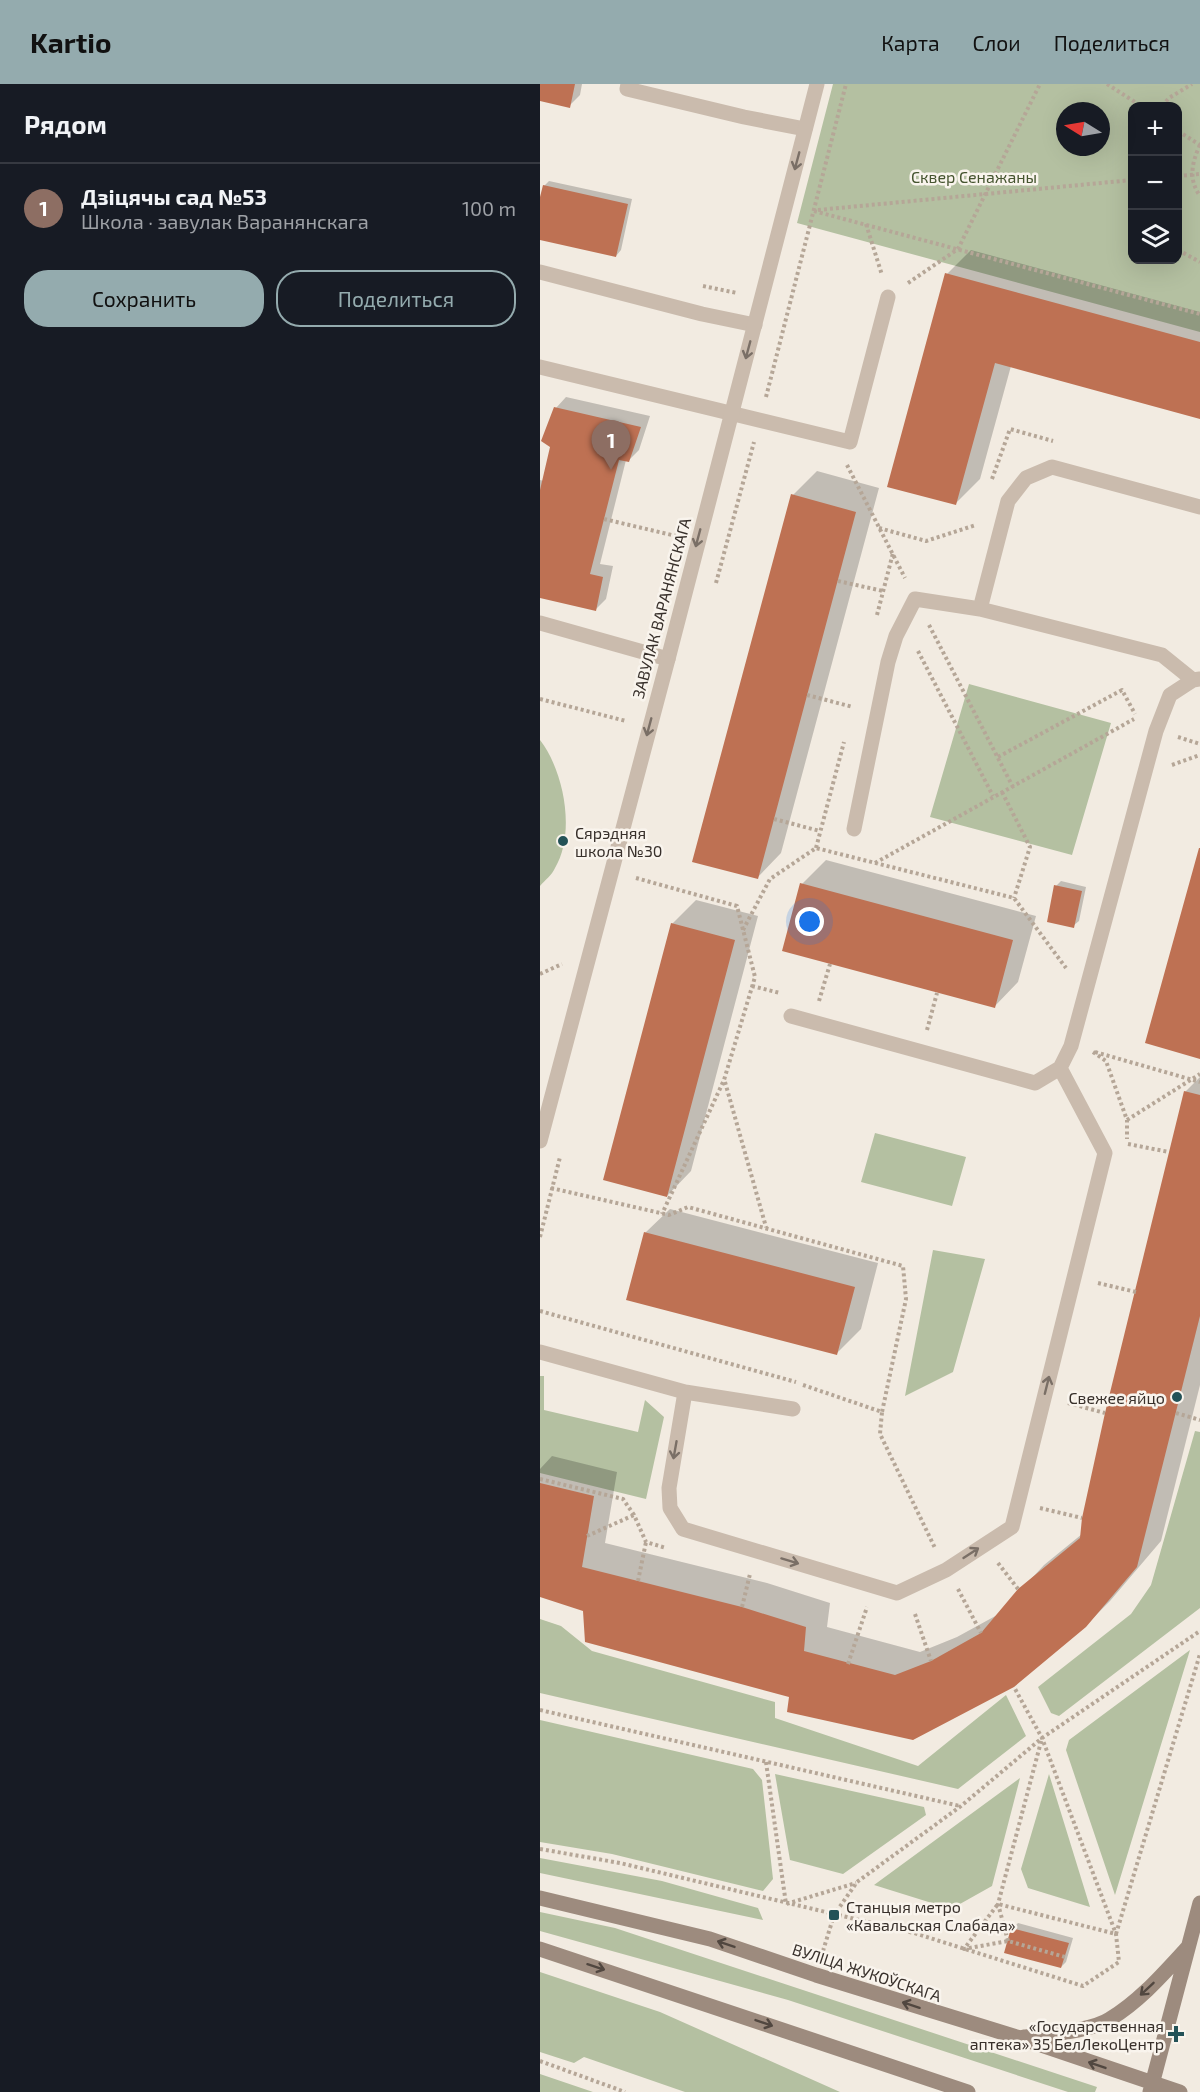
<!DOCTYPE html>
<html lang="ru">
<head>
<meta charset="utf-8">
<style>
	:root { --surface:#171b24; --page:#242831; --text:#f1f3f6; --muted:#9ea1a6; --line:#363941; --accent:#94abae }
	body { margin:0; font-family:"Exo 2",sans-serif; background:var(--page); color:var(--text) }
	.controls { position:absolute; right:18px; top:18px; display:grid; overflow:hidden; border-radius:12px; box-shadow:0 6px 24px #0002 }
	.controls button { width:54px; height:54px; display:grid; place-items:center; padding:0; border:0; border-bottom:2px solid var(--line); background:var(--surface); color:var(--text); font:30px sans-serif }
	.compass { position:absolute; left:516px; top:18px; width:54px; height:54px; border-radius:50%; background:var(--surface); box-shadow:0 6px 24px #0002; rotate:281deg }
	.you { position:absolute; left:270px; top:838px; width:21px; height:21px; margin:-15px; border:4px solid #fff; border-radius:50%; background:#1a73e8; box-shadow:0 0 0 9px #1a73e833 }
	.badge { display:grid; place-items:center; width:39px; height:39px; border-radius:50%; background:var(--accent); color:#fff; font-size:20px; font-weight:700 }
	.pin { position:absolute; translate:-50% -50px; filter:drop-shadow(0 2px 3px #0008) }
	.pin::after { content:''; position:absolute; top:32px; width:21px; height:18px; background:inherit; clip-path:polygon(0 0,100% 0,50% 100%) }
	.list { margin:0; padding:0; list-style:none }
	h2 { display:flex; justify-content:space-between; align-items:center; height:78px; margin:0; padding:0 24px; font-size:26px }
	h2 small { font-size:20px; font-weight:400; color:var(--muted) }
	.list li { display:grid; grid-template-columns:39px 1fr auto; gap:18px; align-items:center; box-sizing:border-box; height:90px; padding:0 24px; border-top:2px solid var(--line) }
	.list b { display:block; font-size:22px; white-space:nowrap }
	.list p { margin:0; font-size:20px; white-space:nowrap; color:var(--muted) }
	.list em { font-size:20px; font-style:normal; color:var(--muted) }
	.actions { display:flex; gap:12px; padding:18px 24px }
	.actions a { flex:1; padding:14px 0; border:2px solid var(--accent); border-radius:24px; text-align:center; font-size:21px; color:var(--accent) }
	.actions .main { background:var(--accent); color:#111 }
	.icon { flex:none; width:33px; height:33px; fill:none; stroke:currentColor; stroke-width:2; stroke-linecap:round; stroke-linejoin:round }
	.map { position:relative; flex:none; width:660px; height:2008px; overflow:hidden }
	header { display:flex; align-items:center; gap:36px; box-sizing:border-box; height:84px; padding:0 30px; background:var(--accent); color:#111 }
	header strong { font-size:28px }
	nav { display:flex; gap:33px; margin-inline-start:auto; font-size:21px }
	main { display:flex }
	aside { flex:1; background:var(--surface) }
	.map>svg:first-child { display:block }
	.green { fill:#b4c0a1; fill-rule:evenodd }
	.shadow { fill:#0003 }
	.building { fill:#be7153 }
	.lines { fill:none; stroke-linecap:round; stroke-linejoin:round }
	.path { stroke:#b5a697; stroke-width:4; stroke-dasharray:3 3; stroke-linecap:butt }
	.service { stroke:#cabbad; stroke-width:15 }
	.minor { stroke:#cabbad; stroke-width:15 }
	.secondary { stroke:#9d8b7e; stroke-width:15 }
	.oneway { stroke:#7a6f66 }
	.oneway2 { stroke:#514740 }
	.poi-dot { fill:#235257; stroke:#f9f4ed; stroke-width:2 }
	.labels { text-anchor:middle; dominant-baseline:central; stroke-width:5; stroke-linejoin:round; paint-order:stroke }
	.park-label { font-size:16px; fill:#465530; stroke:#f9f4ed }
	.street-label { font-size:16px; fill:#38302b; stroke:#f9f4ed }
	.poi-label { font-size:16px; fill:#38302b; stroke:#f9f4ed; text-anchor:start }
</style>
</head>
<body>
<header>
<strong>Kartio</strong>
<nav><a>Карта</a><a>Слои</a><a>Поделиться</a></nav>
</header>
<main>
<aside>
<h2>Рядом<small></small></h2>
<ul class="list">
<li><span class="badge" style="background:#8d6e63">1</span><div><b>Дзіцячы сад №53</b><p>Школа · завулак Варанянскага</p></div><em>100 m</em></li>
</ul>
<div class="actions"><a class="main">Сохранить</a><a>Поделиться</a></div>
</aside>
<div class="map">
<svg width="660" height="2008" viewBox="0 0 660 2008">
	<rect width="100%" height="100%" fill="#f2ebe1"/>
	<path class="green" d="M293,0H660V248L257,139ZM592,22H638V176H592ZM525,27H561V63H525Z
		M429,600L571,639L532,771L390,733Z
		M0,656C24,687 36,749 15,784C12,791 5,796 0,802Z
		M335,1049L426,1073L412,1122L321,1098Z
		M393,1166L445,1175L413,1288L365,1312Z
		M0,1292H4V1326L98,1348L105,1316L124,1333L106,1415L0,1389Z
		M655,1347L660,1348V1524L519,1632L511,1629L498,1603L591,1530L611,1501Z
		M0,1535L21,1542L52,1567L235,1618V1634L378,1682L466,1611L486,1652L418,1705L0,1609Z
		M650,1566L575,1811L526,1666L529,1656Z
		M0,1636L213,1685L222,1696L233,1795L223,1807L72,1770L0,1758Z
		M235,1690L384,1723L386,1731L303,1790L250,1776Z
		M509,1690L550,1823L488,1804L481,1785Z
		M480,1694L452,1802L411,1825L334,1801Z
		M0,1774L122,1797L218,1824L223,1836L0,1789Z
		M0,1828L75,1844L557,2003L555,2008H528L248,1916L0,1847Z
		M0,1888L120,1928L300,2008H145L44,1973L34,1979L0,1968Z
		M0,1990L53,2008H0Z"/>
	<path class="shadow" d="M0,0H42L40,11L29,22L0,15Z
		M9,97L92,115L81,166L76,172L0,155V120L4,102Z
		M431,166L660,228V333L471,282L440,395L416,419L407,190Z
		M26,313L110,332L99,366L89,376H86L60,480L73,482L66,515L56,525L0,512V396L4,397L12,362L16,324Z
		M277,387L339,404L241,769L217,794L253,411Z
		M286,776L496,832L478,898L454,923L262,800Z
		M521,797L546,803L539,837L533,842L516,802Z
		M156,816L218,832L151,1087L127,1112L132,840Z
		M660,993V1301L621,1457L570,1517L545,1542L372,1654L251,1612L44,1526L0,1512V1385L12,1372L77,1388L65,1459L227,1499L290,1519L287,1543L380,1568L417,1553L459,1530L504,1481L542,1450L645,1008Z
		M130,1125L338,1179L321,1245L297,1269L105,1149Z
		M478,1839L533,1854L526,1878L521,1883L473,1844Z"/>
	<path class="building" d="M0,0H35L30,24L0,17Z
		M3,101L88,120L76,173L0,156V113Z
		M405,189L660,258V335L455,279L416,421L347,403Z
		M14,323L101,343L89,378L79,376L50,490L63,493L56,527L0,514V406L10,363L1,357Z
		M251,410L316,428L218,795L152,778Z
		M659,764H660V975L605,959Z
		M260,799L473,856L455,924L242,867Z
		M514,801L542,807L534,844L507,838Z
		M131,839L195,856L127,1113L63,1096Z
		M644,1007L660,1011V1232L597,1483L546,1543L474,1603L373,1656L247,1628L249,1613L45,1558L43,1527L0,1513V1399L54,1412L42,1483L202,1523L266,1543L264,1567L355,1591L391,1577L441,1549L478,1505L540,1454L542,1434L565,1329Z
		M104,1148L315,1203L297,1271L86,1216Z
		M471,1844L529,1859L521,1884L464,1869Z"/>
	<g class="lines">
		<path class="path" d="M567,0L601,22
			M622,22L629,14L652,0
			M638,47L660,61
			M660,61C652,78 648,95 660,112
			M638,92L660,90
			M278,126L592,96
			M274,127L660,230
			M326,140L342,191
			M638,166L660,178
			M368,199L418,165L500,0
			M163,202L197,209
			M226,313L306,0
			M307,381L365,494
			M452,395L470,345L513,357
			M64,435L136,452
			M339,444L386,457L436,441
			M298,497L343,507
			M176,499L214,358
			M337,531L353,469
			M389,541L473,703
			M378,567L453,712
			M267,611L313,623
			M0,615L86,637
			M638,653L660,660
			M458,673L582,606L595,630
			M632,681L660,671
			M462,708L490,763L474,814
			M234,735L280,747
			M276,764L304,658
			M335,779L594,635
			M96,794L197,822L215,893L184,996L122,1130
			M203,846L230,795L276,764L474,814L526,884
			M0,890L22,880
			M212,902L240,909
			M279,917L290,880
			M387,946L397,909
			M553,968L566,977L587,1036V1055
			M555,968L660,998
			M185,998L226,1143
			M587,1036L660,990
			M588,1060L629,1068
			M11,1104L129,1131L148,1123L363,1182L366,1215L342,1328
			M0,1153L20,1073
			M558,1199L596,1208
			M0,1227L256,1298
			M263,1301L342,1328L340,1350L395,1464
			M528,1319L565,1329
			M636,1329L660,1336
			M0,1395L83,1415L94,1431L106,1458L126,1464
			M500,1424L542,1434
			M47,1452L94,1431
			M458,1479L478,1505
			M98,1497L106,1458
			M418,1505L441,1549
			M202,1523L210,1490
			M375,1530L391,1577
			M308,1580L327,1523
			M0,1626L420,1722
			M226,1678L246,1820L316,1799
			M0,1765L80,1779L374,1849L543,1902L579,1878L576,1850L502,1654L474,1603
			M468,1857L458,1820L502,1654
			M283,1867L294,1831L317,1798L421,1722L502,1654L660,1547
			M525,1873L468,1857L424,1865L458,1820L576,1850L660,1570
			M0,1977L85,2008"/>
		<path class="service" d="M88,0L87,5L204,33L265,45
			M0,188L162,230L215,241
			M0,283L310,358L348,213
			M440,525L468,417L486,394L512,383L660,423
			M0,539L128,575
			M314,745L348,578L356,552L375,515L440,525L622,571L653,596
			M251,932L495,999L520,984L531,962L616,647L630,611L653,596L660,595
			M0,1268L145,1308L253,1325
			M145,1308L129,1404L130,1424L143,1445L357,1509L406,1486L472,1443L565,1069L520,984"/>
		<path class="minor" d="M0,1057L128,575L277,0"/>
		<path class="secondary" d="M0,1814L170,1855L276,1891L480,1954L640,2008
			M0,1865L428,2008
			M484,1953C506,1951 552,1947 570,1935C600,1917 624,1889 648,1863
			M610,2008L660,1819"/>
	</g>
	<defs><path id="oneway-shaft" d="M-6 0H5M1.5-3L5.5 0L1.5 3" fill="none" stroke-width="1.6" stroke-linecap="round" stroke-linejoin="round" transform="scale(1.5)"/></defs>
	<g class="oneway">
		<use href="#oneway-shaft" transform="translate(257 77) rotate(105)"/>
		<use href="#oneway-shaft" transform="translate(208 266) rotate(105)"/>
		<use href="#oneway-shaft" transform="translate(158 454) rotate(105)"/>
		<use href="#oneway-shaft" transform="translate(109 643) rotate(105)"/>
		<use href="#oneway-shaft" transform="translate(507 1301) rotate(-76)"/>
		<use href="#oneway-shaft" transform="translate(135 1366) rotate(100)"/>
		<use href="#oneway-shaft" transform="translate(431 1469) rotate(-33)"/>
		<use href="#oneway-shaft" transform="translate(250 1477) rotate(17)"/>
	</g>
	<g class="oneway2">
		<use href="#oneway-shaft" transform="translate(186 1860) rotate(-161)"/>
		<use href="#oneway-shaft" transform="translate(56 1883) rotate(18)"/>
		<use href="#oneway-shaft" transform="translate(607 1905) rotate(137)"/>
		<use href="#oneway-shaft" transform="translate(371 1921) rotate(-162)"/>
		<use href="#oneway-shaft" transform="translate(224 1939) rotate(19)"/>
		<use href="#oneway-shaft" transform="translate(557 1981) rotate(-161)"/>
	</g>
	<g class="poi-dot">
		<circle cx="23" cy="757" r="6"/>
		<circle cx="637" cy="1313" r="6"/>
		<rect x="288" y="1825" width="12" height="12" rx="3"/>
		<path d="M633 1941h6v6h6v6h-6v6h-6v-6h-6v-6h6z"/>
	</g>
	<g class="labels">
		<g class="park-label">
			<text x="434" y="92">Сквер Сенажаны</text>
		</g>
		<g class="street-label">
			<text transform="translate(121 524) rotate(-75)">ЗАВУЛАК ВАРАНЯНСКАГА</text>
			<text transform="translate(327 1888) rotate(18)">ВУЛІЦА ЖУКОЎСКАГА</text>
		</g>
		<g class="poi-label">
			<text x="35" y="748">Сярэдняя<tspan x="35" dy="18">школа №30</tspan></text>
			<text x="625" y="1313" text-anchor="end">Свежее яйцо</text>
			<text x="306" y="1822">Станцыя метро<tspan x="306" dy="18">«Кавальская Слабада»</tspan></text>
			<text x="624" y="1941" text-anchor="end">«Государственная<tspan x="624" dy="18">аптека» 35 БелЛекоЦентр</tspan></text>
		</g>
	</g>
</svg>
<div class="controls">
<button>+</button>
<button>−</button>
<button><svg class="icon" aria-label="layers" viewBox="0 0 24 24"><path d="M12 4l9 5-9 5-9-5zM3 14l9 5 9-5"/></svg></button>
</div>
<svg class="compass" viewBox="-18 -18 36 36"><path d="M0-13l5 13h-10z" fill="#e53935"/><path d="M0 13l5-13h-10z" fill="#9ea1a6"/></svg>
<div class="you"></div>
<div class="pin badge" style="left:71px;top:386px;background:#8d6e63">1</div>
</div>
</main>
</body>
</html>
